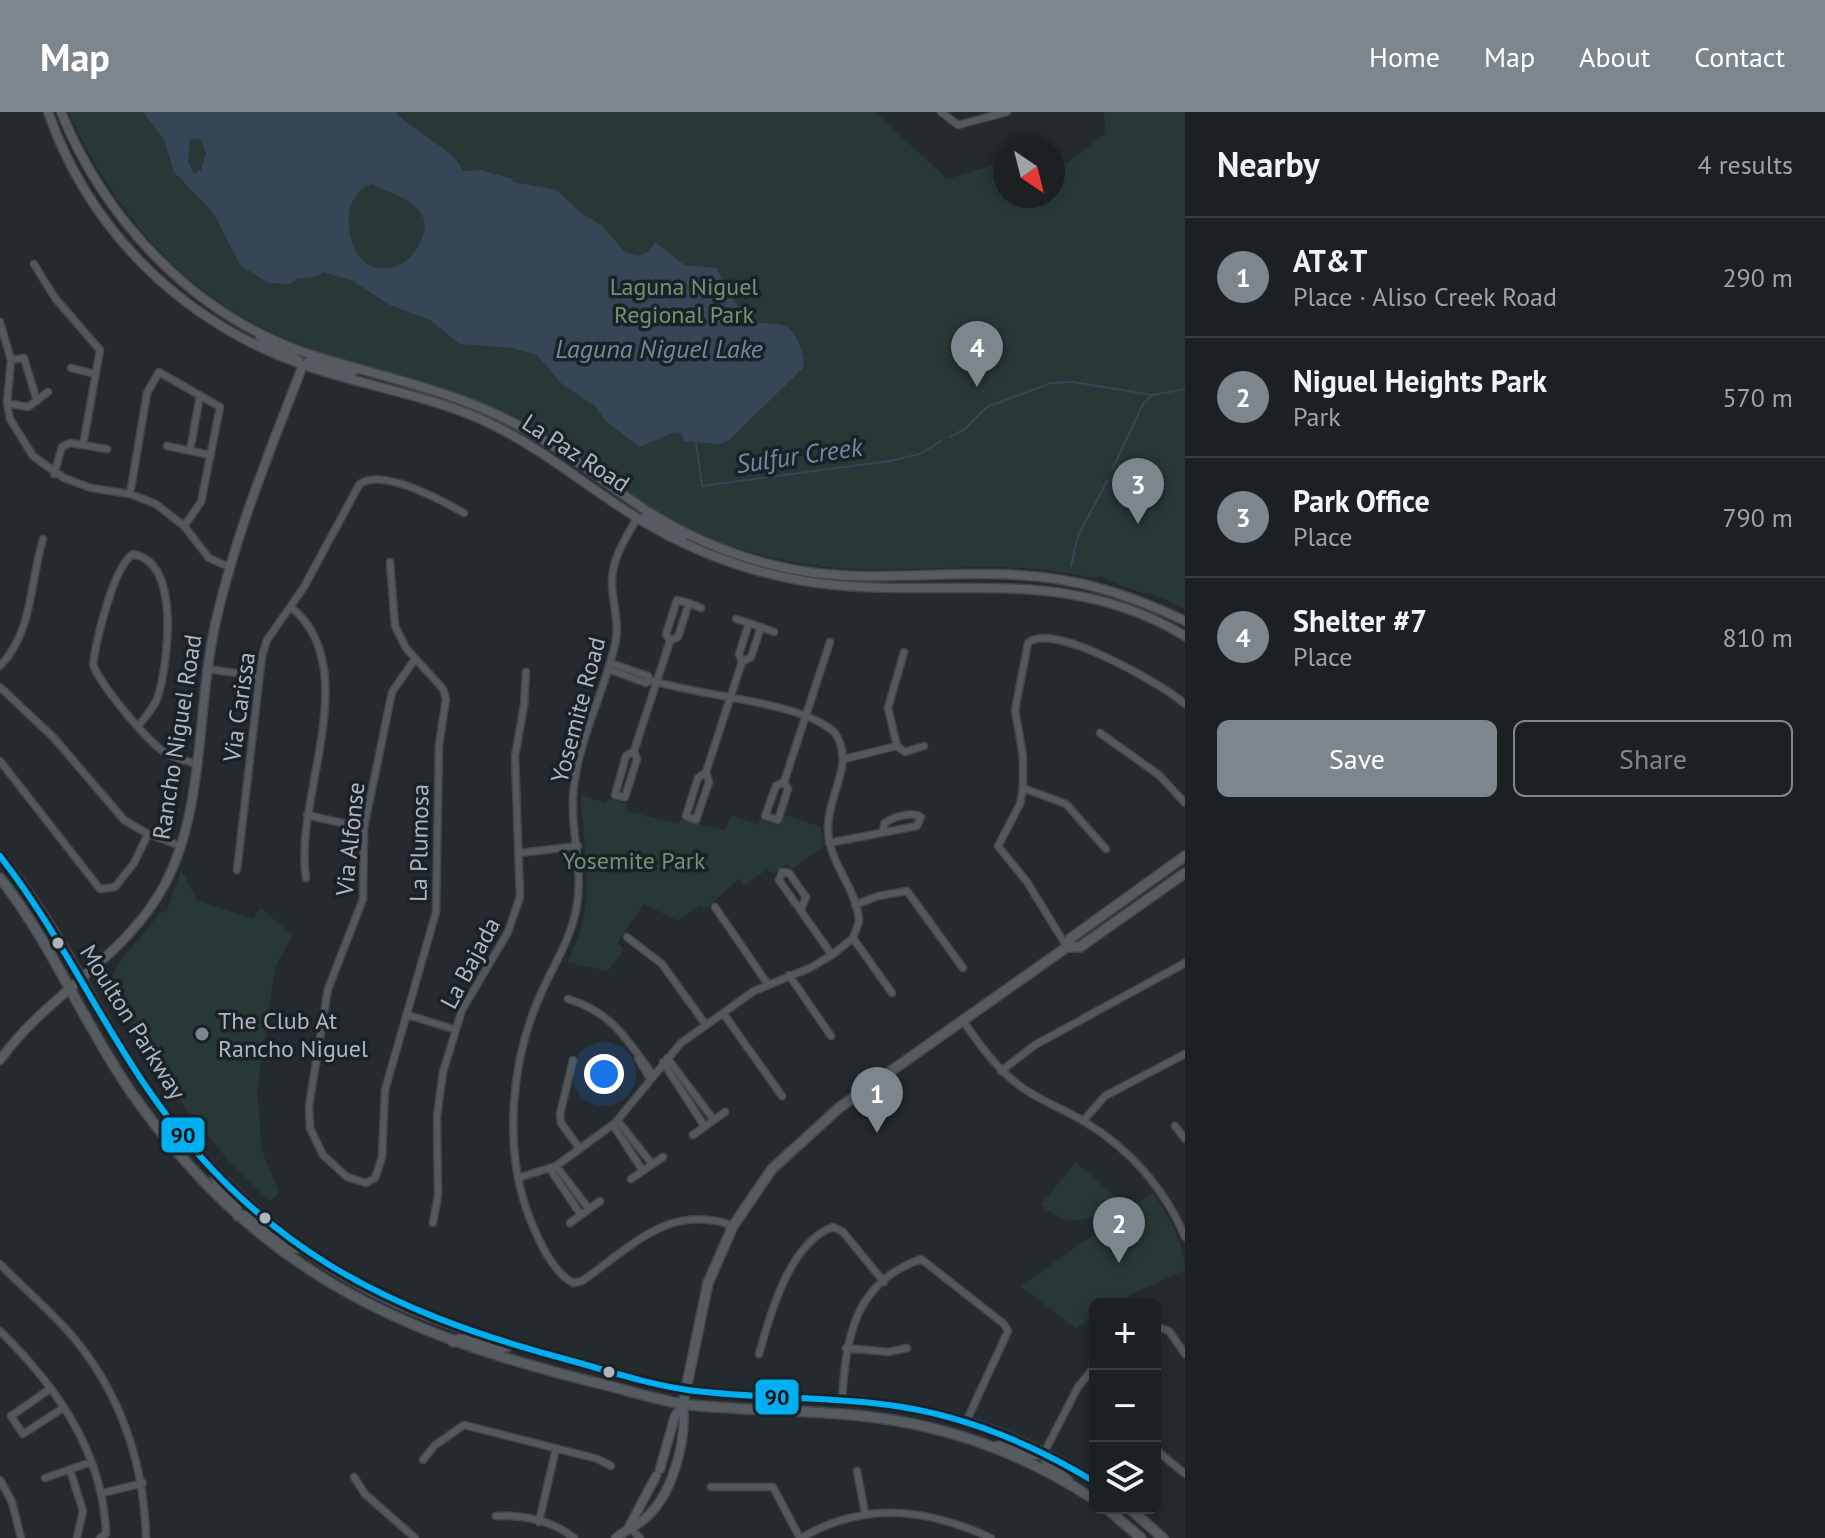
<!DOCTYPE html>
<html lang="en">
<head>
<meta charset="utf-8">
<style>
	:root { --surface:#1c2022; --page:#25282a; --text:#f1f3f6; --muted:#a0a3a5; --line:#3a3e40; --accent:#7e868d }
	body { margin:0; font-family:"PT Sans",sans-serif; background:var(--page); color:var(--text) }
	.controls { position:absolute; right:24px; bottom:24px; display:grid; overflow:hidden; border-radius:12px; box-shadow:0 4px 12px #0003 }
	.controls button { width:72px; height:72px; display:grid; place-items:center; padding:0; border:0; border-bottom:2px solid var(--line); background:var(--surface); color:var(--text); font:40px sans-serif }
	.compass { position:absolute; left:993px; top:24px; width:72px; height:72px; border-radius:50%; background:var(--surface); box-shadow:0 4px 12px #0003; rotate:145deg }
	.you { position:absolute; left:604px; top:962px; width:28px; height:28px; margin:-20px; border:6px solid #fff; border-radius:50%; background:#1a73e8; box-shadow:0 0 0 12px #1a73e833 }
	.badge { display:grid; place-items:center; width:52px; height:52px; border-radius:50%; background:var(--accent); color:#fff; font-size:26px; font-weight:700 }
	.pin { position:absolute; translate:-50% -66px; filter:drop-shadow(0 2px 4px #0008) }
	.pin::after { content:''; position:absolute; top:42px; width:28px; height:24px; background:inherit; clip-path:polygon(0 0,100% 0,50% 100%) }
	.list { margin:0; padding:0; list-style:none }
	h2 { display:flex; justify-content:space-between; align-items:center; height:104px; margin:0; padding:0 32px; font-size:34px }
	h2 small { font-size:26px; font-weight:400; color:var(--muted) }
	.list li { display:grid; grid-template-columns:52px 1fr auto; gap:24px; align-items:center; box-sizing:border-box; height:120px; padding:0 32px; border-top:2px solid var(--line) }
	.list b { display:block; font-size:30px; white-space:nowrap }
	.list p { margin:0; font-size:26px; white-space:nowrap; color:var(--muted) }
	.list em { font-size:26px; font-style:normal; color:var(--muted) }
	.actions { display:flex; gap:16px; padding:24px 32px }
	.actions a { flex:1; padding:18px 0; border:2px solid var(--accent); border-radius:12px; text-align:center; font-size:28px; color:var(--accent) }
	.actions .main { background:var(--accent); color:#fff }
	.icon { flex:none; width:44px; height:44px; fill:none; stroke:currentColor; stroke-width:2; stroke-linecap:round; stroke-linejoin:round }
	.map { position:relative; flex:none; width:1185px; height:1426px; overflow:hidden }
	header { display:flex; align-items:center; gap:48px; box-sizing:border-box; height:112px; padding:0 40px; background:var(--accent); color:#fff }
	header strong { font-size:38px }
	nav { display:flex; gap:44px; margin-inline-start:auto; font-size:28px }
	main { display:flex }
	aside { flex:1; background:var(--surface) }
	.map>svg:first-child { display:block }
	.green { fill:#283837 }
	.water { fill:#364656; fill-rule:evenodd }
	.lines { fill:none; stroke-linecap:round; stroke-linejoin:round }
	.stream { stroke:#364656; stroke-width:2 }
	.street-casing { stroke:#424649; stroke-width:9 }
	.secondary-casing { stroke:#424649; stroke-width:11 }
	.primary-casing { stroke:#42474b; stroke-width:12 }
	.street { stroke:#54585d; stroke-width:6 }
	.secondary { stroke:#585c62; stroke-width:8 }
	.primary { stroke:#565b5f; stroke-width:9 }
	.bus-1-casing { stroke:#1a2127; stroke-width:12 }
	.bus-1 { stroke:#00aff2; stroke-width:6 }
	.bus-dot { fill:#aeb7c0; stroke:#1a2127; stroke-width:3 }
	.poi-dot { fill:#7e868d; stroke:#1a2127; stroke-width:3 }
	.labels { text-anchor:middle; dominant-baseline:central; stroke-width:7; stroke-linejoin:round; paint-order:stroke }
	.park-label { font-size:24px; fill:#709375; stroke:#1a2127 }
	.street-label { font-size:24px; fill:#aeb7c0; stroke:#1a2127 }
	.poi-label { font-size:24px; fill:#aeb7c0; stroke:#1a2127; text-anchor:start }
	.water-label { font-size:26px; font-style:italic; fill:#728aa0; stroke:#1a2127 }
	.line-badge { stroke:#1a2127; stroke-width:3 }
	.pale-badge-label { font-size:22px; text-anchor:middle; font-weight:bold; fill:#111 }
</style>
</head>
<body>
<header>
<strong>Map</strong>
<nav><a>Home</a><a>Map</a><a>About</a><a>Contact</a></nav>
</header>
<main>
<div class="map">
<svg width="1185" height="1426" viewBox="0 0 1185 1426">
	<rect width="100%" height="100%" fill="#252a2e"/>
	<path class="green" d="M68,0H875L947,67L1005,50V84H1053V50H1068L1106,21L1104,0H1185V497C1158,481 1127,480 1101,464L1095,466C1071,462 1047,457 1023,456C943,451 869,466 788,449C740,440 689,421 648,394C604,366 565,331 518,307C455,275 390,262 324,241C199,201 122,115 68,0Z
		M581,683L605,691L609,686L627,692V699L678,712L681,707L725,719L731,703L758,713L760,708L780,714L785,703L821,715L824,735L792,757L787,752L772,762L768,757L745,773L739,767L704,798L700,793L678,809L644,792L617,831L624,837L608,859L567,850C599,790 583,746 581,683Z
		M181,758L198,789L253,807L260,797L265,799L292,824L275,856L257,978L262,1039L279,1080L270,1089L229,1049L188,1000L110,875C110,852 147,822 159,801L167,799Z
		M1076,1050L1117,1087C1094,1111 1067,1117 1041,1093Z
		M1153,1081C1168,1103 1185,1131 1185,1158L1111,1192H1095V1202L1076,1217L1021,1174Z"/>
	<path class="water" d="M143,0H396C410,19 459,39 462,59L481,58L512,67L513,70L557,78L581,101L601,113L624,139L637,144L648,140L655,130L684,153L716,156C726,171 733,192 747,204C766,221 786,199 799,232C803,241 805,247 803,256L728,329L719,332L684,329L681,322L675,320L639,335L605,308L595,294L562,272L537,243L512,236L460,232L430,208L390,193L351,168L322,160L319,164L297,167L290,172L269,171L241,154L212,99L174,60L164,27ZM194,26L201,28L206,41L201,58L194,62L188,51L190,29ZM372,72C395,84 436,93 422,126C417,138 412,147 399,153C344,176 333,80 372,72Z"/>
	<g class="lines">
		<path class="stream" d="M950,325L965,317L987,295L1051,271L1073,270L1152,283L1185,277
			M696,330L702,374L890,349L920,342L941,329
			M1113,356L1143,292L1152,283
			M1071,454L1078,424L1107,369"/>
		<g class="street-casing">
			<path id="street" d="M941,0L958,13L1007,0
				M34,152L55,186L100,238L83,333
				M0,210L11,248L7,291L10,307L33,344L64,366L91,376L130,382L156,392L184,414L209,446L229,455
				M11,248L24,246L37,289
				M71,256L95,262
				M7,291L28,295L48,280
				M167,334L211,343
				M190,339L200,284
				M54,362L62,335L70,331L107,337
				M130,382L147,281L159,260L220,295L201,390L184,414
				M637,406C625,428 611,447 612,473C613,494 620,512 615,533C603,584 576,632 573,685C571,721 583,756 577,793C572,824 556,849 543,877C511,945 502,1036 530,1107C539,1129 552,1159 573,1171L582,1169C631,1135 670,1090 733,1114
				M390,450L395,514L406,536L443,577L446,587L439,633L436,800L385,978L382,1045L375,1066L366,1071L347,1065L323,1043L310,1016L309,994L328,877L363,787L364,716L392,580L415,547
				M689,491L701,496
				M291,495C366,556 293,687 306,766
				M736,507L749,511
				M761,515L774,520
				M610,551L648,564L650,568
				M0,554C33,520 30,470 43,427
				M207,557L258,564
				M0,575L54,626L124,708L148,722L181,734
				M139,613C147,603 156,593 159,581C168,547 181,451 133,442C113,455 96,529 93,553C103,576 141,621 160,637C171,645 182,648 195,651
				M1100,621L1159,663L1185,691
				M897,634L888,596L904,540
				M634,639L626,644L615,683L625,685L637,647L634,639L670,529L666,522L677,488L689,491L678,525L670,529
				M844,647L897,634L905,640L924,634
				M0,649L100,777L115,775L134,751L148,722
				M706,660L698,666L686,704L696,708L709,670L706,660L742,550L739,542L749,511L761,515L751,545L742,550
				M784,670L776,674L765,704L778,708L788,677L784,670L830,530
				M1023,676L1066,692L1106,737
				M307,703L364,716
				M829,731L917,714L921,705C913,699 891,705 884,712L883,720
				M520,741L578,734
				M237,758L262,544L267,528L304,475L359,373C380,354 443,389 464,401
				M855,793L878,784L907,779L963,856
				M715,795L767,871
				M801,797L806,785L789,761L782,760L779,768L832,843
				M627,825L662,852L706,913
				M853,826L892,881
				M1067,835L1027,770L998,734L1020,692L1023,676V644L1015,598L1028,531C1053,509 1162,572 1185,592
				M789,863L831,924
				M568,887C612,900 627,928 653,963
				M723,901L782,984
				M408,903L456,918
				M963,909C980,933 996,956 1020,974C1040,989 1064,997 1085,1010C1130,1037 1165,1077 1185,1125
				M638,946L650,967
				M667,946L714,1008
				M573,948L560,1002L561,1011L580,1037
				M663,950L705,1015
				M1001,959L1035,933L1185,851
				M618,1009L652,1052
				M1083,1009L1105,984L1185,942
				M613,1013L643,1059
				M1175,1014L1185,1027
				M693,1023L725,1000
				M556,1054L589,1097
				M550,1057L581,1103
				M518,1066L556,1054L615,1011L681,931L754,879L810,856L832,843L853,826L859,810C858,777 828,751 828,717C827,683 856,653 835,621C800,588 699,585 650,568L646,571L608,557
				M631,1067L663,1045
				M433,1111L438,1083L437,1004L443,960L462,898L508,820L520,785L515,644L524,594L526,560
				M570,1111L600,1089
				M0,1152C25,1178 56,1203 78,1231C123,1288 144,1355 146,1426
				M1155,1214L1169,1219L1185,1242
				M0,1219C57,1275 103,1340 106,1422L100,1426
				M846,1236L889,1240L907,1236
				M759,1242C770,1202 790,1130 833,1115L843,1120L884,1170
				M50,1277L11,1304L23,1322L63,1296
				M842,1289C846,1227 853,1171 921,1147L1004,1212L1008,1219L966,1310
				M1155,1337L1185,1362
				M1044,1341L1078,1275L1095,1254
				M423,1348L435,1333L464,1313L598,1347L611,1354
				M70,1358L83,1399L77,1426
				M857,1359L865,1401
				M354,1365L365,1382L415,1426
				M45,1366L91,1350
				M0,1368L12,1390L21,1426
				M711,1375H773L800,1426
				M103,1381L143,1371
				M496,1404C521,1402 554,1409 574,1426
				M539,1410L556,1336
				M629,1415L640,1426
				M801,1426C865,1389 926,1396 991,1426"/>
		</g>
		<g class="secondary-casing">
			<path id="secondary" d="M48,0C90,120 182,209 301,252C365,275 434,283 495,314C547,340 590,377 639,407C687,436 743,458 798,468C934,492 1058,447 1185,524
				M61,0C106,110 195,204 309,242C377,264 448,277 512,310C560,335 602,369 647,399C690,426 741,447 791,457C866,472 942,458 1018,463C1078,466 1131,483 1185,509
				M260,225L299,249
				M308,250L353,260
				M645,405L683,425
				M0,948C48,881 126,846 165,772C204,698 197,604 213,523C232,430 269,341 303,253
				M660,1357L675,1304L683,1293
				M629,1415L656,1364
				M616,1426C624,1419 634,1415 642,1409C673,1385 687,1328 683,1292"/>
		</g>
		<g class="primary-casing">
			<path id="primary" d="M0,744C59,814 95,900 147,976C205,1063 303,1150 399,1192C451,1215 504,1230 558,1245C601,1256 644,1272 688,1278C755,1287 823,1284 889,1293C964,1303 1032,1330 1095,1370
				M0,766C53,833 84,913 133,983C256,1156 392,1220 593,1270C625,1277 658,1289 690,1293C750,1299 811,1298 871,1305C952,1315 1027,1343 1095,1388
				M1067,835H1080L1185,761
				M214,1060C216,1078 237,1084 238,1104L249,1103L293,1136L302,1135
				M453,1230C470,1219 491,1243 511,1233
				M683,1292L708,1171L733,1114L772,1057L840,995L1067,835L1071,826L1185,744
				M996,1335L1004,1332L1031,1343L1044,1341
				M1044,1341L1047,1350L1068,1369
				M1106,1396L1141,1426
				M1129,1396L1163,1426"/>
		</g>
		<use href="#street" class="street"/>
		<use href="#secondary" class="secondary"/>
		<use href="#primary" class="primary"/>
		<g class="bus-1-casing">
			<path id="bus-1" d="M0,744C57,817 95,900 147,976C255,1134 385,1199 565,1247C606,1258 646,1272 688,1278C755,1287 823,1284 889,1293C964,1303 1031,1331 1095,1370"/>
		</g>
		<use href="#bus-1" class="bus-1"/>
	</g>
	<g class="bus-dot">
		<circle cx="58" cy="831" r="7"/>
		<circle cx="265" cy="1106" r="7"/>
		<circle cx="609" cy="1260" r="7"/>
	</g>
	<circle class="poi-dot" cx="202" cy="922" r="8"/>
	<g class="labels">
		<g class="park-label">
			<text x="684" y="174">Laguna Niguel<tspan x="684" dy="28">Regional Park</tspan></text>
			<text x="634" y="748">Yosemite Park</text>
		</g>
		<g class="street-label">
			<text transform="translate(576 341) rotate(33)">La Paz Road</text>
			<text transform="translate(239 595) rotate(-82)">Via Carissa</text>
			<text transform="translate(578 598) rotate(-75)">Yosemite Road</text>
			<text transform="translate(177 625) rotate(-81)">Rancho Niguel Road</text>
			<text transform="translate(350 727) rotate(-84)">Via Alfonse</text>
			<text transform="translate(419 731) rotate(-89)">La Plumosa</text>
			<text transform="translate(470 851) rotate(-62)">La Bajada</text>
			<text transform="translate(133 910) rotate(58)">Moulton Parkway</text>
		</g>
		<g class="poi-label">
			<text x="218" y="908">The Club At<tspan x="218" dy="28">Rancho Niguel</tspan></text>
		</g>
		<g class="water-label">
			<text x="659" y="236">Laguna Niguel Lake</text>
			<text transform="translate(799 343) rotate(-8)">Sulfur Creek</text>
		</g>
	</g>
	<g class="line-badge">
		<rect x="160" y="1004" width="46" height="38" rx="8" fill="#00aff2"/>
		<rect x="754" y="1266" width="46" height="38" rx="8" fill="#00aff2"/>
	</g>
	<g class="pale-badge-label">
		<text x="183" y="1031">90</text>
		<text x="777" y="1293">90</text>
	</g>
</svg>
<div class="controls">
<button>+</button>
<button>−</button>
<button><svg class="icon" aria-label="layers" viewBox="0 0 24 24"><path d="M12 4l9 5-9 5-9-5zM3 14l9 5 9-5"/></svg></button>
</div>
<svg class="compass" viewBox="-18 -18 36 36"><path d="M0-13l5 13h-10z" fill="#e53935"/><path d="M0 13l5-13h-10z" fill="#a0a3a5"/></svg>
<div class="you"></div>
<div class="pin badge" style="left:877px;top:1021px">1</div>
<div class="pin badge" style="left:1119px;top:1151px">2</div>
<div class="pin badge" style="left:1138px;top:412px">3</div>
<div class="pin badge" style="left:977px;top:275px">4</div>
</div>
<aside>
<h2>Nearby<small>4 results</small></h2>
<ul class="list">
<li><span class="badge">1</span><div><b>AT&amp;T</b><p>Place · Aliso Creek Road</p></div><em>290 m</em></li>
<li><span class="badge">2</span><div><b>Niguel Heights Park</b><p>Park</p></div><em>570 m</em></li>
<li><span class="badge">3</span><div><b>Park Office</b><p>Place</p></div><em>790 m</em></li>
<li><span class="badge">4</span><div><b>Shelter #7</b><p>Place</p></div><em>810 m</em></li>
</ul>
<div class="actions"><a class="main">Save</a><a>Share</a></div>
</aside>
</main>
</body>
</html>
